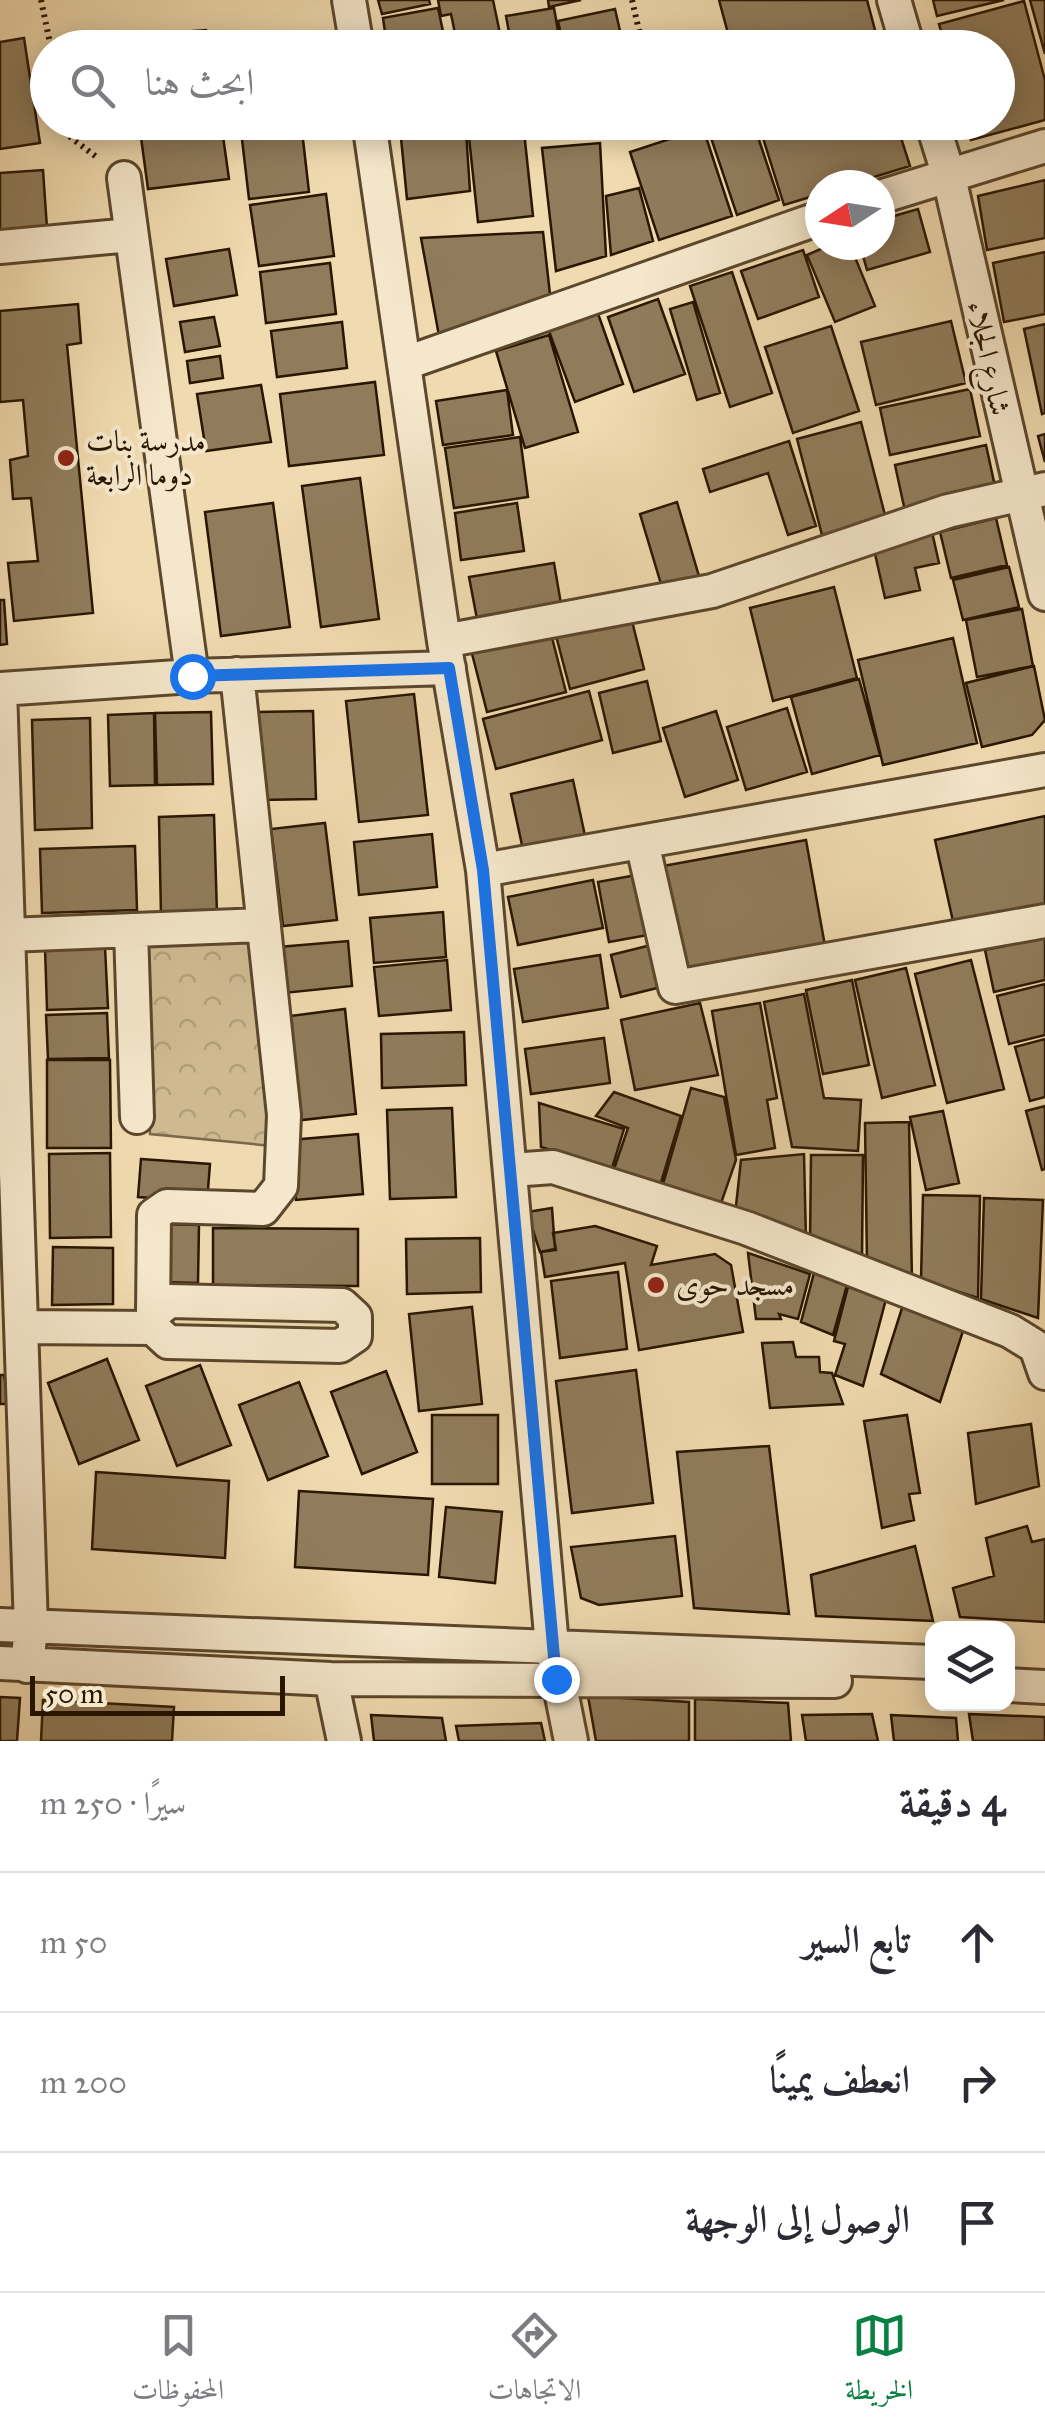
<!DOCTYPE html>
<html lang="ar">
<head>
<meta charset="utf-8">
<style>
	:root { --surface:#fff; --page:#f2f2f3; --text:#2b2b33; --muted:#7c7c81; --line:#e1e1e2; --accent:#0b8043 }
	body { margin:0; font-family:"IM FELL Great Primer",Amiri,serif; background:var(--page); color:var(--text); direction:rtl }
	.controls { position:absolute; right:30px; bottom:30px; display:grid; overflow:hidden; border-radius:20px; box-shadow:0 5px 25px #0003 }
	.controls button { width:90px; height:90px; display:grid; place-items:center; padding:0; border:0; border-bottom:2px solid var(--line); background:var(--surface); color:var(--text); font:50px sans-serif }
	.compass { position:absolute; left:805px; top:170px; width:90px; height:90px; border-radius:50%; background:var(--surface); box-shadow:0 5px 25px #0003; rotate:258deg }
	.scale { position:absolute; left:30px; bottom:25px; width:255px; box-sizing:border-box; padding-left:10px; border:5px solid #291600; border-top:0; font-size:28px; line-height:35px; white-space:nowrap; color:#291600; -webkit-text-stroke:8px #f5e7cb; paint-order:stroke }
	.stop { position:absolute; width:30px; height:30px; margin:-22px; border:8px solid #1a73e8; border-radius:50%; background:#fff }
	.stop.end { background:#1a73e8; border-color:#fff; box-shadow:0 2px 10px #0008 }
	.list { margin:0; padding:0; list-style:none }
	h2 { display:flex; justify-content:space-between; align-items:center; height:130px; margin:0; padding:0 40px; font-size:42px }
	h2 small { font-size:32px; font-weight:400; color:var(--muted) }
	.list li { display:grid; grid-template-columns:65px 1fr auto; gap:30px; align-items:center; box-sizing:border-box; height:140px; padding:0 40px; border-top:2px solid var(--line) }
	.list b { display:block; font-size:38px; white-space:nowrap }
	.list em { font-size:32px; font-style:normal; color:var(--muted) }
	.icon { flex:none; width:55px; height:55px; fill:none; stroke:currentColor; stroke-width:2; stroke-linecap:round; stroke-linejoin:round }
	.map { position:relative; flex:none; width:1045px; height:1741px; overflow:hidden; direction:ltr }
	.search { position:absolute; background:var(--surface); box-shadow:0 5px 25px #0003; left:30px; right:30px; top:30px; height:110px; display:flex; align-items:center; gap:25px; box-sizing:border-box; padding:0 35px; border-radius:55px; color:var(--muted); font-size:38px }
	.sheet { height:550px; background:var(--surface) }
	nav { display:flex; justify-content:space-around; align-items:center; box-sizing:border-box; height:140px; border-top:2px solid var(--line); background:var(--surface); font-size:28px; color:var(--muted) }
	nav a { display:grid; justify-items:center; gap:5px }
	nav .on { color:var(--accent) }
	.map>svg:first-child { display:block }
	.park { fill:url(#park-crowns); stroke:#7c6848; stroke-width:2.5 }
	.building { fill:#907c5b; stroke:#291600; stroke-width:2.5 }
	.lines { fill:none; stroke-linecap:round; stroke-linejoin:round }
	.minor-casing { stroke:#5b472c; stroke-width:38 }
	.path { stroke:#291600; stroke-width:6; stroke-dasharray:2.5 5; stroke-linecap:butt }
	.minor { stroke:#f5e7cb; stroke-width:32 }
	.route { stroke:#1a73e8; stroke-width:12 }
	.poi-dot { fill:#8f2418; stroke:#f5e7cb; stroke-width:4 }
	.labels { text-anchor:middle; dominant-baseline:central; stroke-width:8; stroke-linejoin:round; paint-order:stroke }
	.street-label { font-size:30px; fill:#291600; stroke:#f5e7cb }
	.poi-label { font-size:30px; fill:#291600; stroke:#f5e7cb; text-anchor:start }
</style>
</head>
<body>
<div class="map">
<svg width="1045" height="1741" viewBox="0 0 1045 1741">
	<defs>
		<pattern id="park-crowns" width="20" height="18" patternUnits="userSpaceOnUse" patternTransform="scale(2.5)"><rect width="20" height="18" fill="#ceb991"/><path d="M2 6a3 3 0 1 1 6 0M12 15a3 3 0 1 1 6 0" fill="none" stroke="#b19e7b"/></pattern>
	</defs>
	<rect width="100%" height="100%" fill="#f0daaf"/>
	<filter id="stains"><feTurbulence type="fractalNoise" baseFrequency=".002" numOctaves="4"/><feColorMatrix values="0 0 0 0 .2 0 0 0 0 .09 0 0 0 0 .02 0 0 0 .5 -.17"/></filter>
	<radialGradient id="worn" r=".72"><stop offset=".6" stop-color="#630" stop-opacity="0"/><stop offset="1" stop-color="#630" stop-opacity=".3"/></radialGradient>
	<path class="park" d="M255,942L273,1146L150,1134L144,947Z"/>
	<path class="building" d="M378,0H429L430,4L382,14Z
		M438,0H493L503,48H458L451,14L441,16Z
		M548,0H581L549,7Z
		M719,0H867L875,30L806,48H732Z
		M933,0H1004L937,16Z
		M1030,0H1045V54Z
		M1024,1L1045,80V120L971,140L966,122H998V48H946L939,24Z
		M438,8L444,36L387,46L383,18Z
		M554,8L561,48H512L506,16Z
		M615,9L622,40L595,48H564L558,21Z
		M206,30L207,48H138V35Z
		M120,33L122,48H64L63,38Z
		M24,38L40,143L0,149V42Z
		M447,39L449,48H399Z
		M872,39L875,48H846Z
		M197,122H221L229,179L148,189L140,130Z
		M240,122H301L309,192L249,199Z
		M400,122H463V124L400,130Z
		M523,122L533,216L478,222L468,128Z
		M663,122H696L665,130Z
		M717,122H753L779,200L737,215L707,126Z
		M758,122H803L763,136Z
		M812,122H896L910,166L848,185H820V194L784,205L763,138Z
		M703,128L732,216L659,240L630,152Z
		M466,131L470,191L407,199L401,138Z
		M600,143L606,256L556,271L542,148Z
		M43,170L47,228L0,232V173Z
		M1045,180V238L987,250L978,196Z
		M639,188L653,241L611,255L606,196Z
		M326,194L334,256L259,266L250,205Z
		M918,209L930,252L867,270L860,245H880V220Z
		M543,232L551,303L440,341L421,238Z
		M830,245H850L875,306L835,322L807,255Z
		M229,249L237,295L174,306L166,259Z
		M803,250L819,297L758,319L741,271Z
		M1045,252V314L1004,322L993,263Z
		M330,263L336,314L266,323L260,272Z
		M732,272L772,393L730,407L690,286Z
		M658,299L685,374L634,392L608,317Z
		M693,302L720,393L697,400L670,309Z
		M78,304L81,343L67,345L93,613L14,621L8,563L38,561L31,498L13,499L10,460L28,456L23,400L0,402V311Z
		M596,308L623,384L575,402L547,326Z
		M214,317L220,346L185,352L180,322Z
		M951,321L966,383L876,405L861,342Z
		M342,322L347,368L277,377L271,331Z
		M1045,324V413L1042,414L1024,329Z
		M831,326L859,411L793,433L765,347Z
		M549,335L578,432L525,448L496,351Z
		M220,356L223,378L190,383L187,361Z
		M375,382L384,455L289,466L280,394Z
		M261,385L271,442L206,451L197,394Z
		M970,389L980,436L890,455L880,408Z
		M507,390L513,435L443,445L436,401Z
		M861,422L886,519L822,535L797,439Z
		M1045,434V462L1038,436Z
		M520,437L528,497L454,508L445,448Z
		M789,441L816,526L788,535L768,473L710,492L703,469Z
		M986,445L999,505L908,525L895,465Z
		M360,478L379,619L321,627L302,486Z
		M677,502L701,583L664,594L640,514Z
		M273,503L290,627L221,636L205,512Z
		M517,503L524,551L461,560L455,513Z
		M996,518L1007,565L951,578L940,532Z
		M932,532L939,563L915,568L920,590L885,598L873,545Z
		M554,563L561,604L477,619L469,577Z
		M1009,567L1019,607L963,620L953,580Z
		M834,587L857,678L773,701L750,608Z
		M0,600H4L7,644L0,645Z
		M1022,609L1033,666L977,677L966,620Z
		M630,613L644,669L570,689L555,632Z
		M549,626L566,692L487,712L470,646Z
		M953,638L977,743L883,765L858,660Z
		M1034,666L1045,720L1032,735L982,747L966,683Z
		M859,679L880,755L812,774L791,697Z
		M647,681L661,741L613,753L599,693Z
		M589,691L602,740L496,769L483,719Z
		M414,694L428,815L359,822L346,701Z
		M787,708L807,772L746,790L727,727Z
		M313,711L316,799L259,800L257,712Z
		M716,711L738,780L685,797L663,728Z
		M211,712L213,784L157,785L155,713Z
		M154,713L155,785L110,786L108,715Z
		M90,718L92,828L35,830L32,720Z
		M573,780L587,845L525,859L511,794Z
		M214,815L217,914L161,916L159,817Z
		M1045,816V925L958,944L935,840Z
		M325,823L337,920L283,926L271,829Z
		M432,834L437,887L359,895L354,842Z
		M806,840L825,946L681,972L663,866Z
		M135,846L137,910L42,913L40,849Z
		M642,874L653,934L609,942L598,882Z
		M593,880L603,928L518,945L508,897Z
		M443,912L446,957L374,963L370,918Z
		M1045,937V980L994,992L985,950Z
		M348,941L352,986L284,993L279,947Z
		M651,945L661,987L621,997L611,955Z
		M105,947L108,1008L47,1010L45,948Z
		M600,955L608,1008L523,1022L514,969Z
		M447,960L451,1010L379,1016L374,967Z
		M971,960L1004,1089L947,1103L915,974Z
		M906,968L935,1085L882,1098L855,980Z
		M852,980L869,1065L823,1074L806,990Z
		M1045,984V1035L1009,1044L997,996Z
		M804,994L824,1098L861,1100L858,1151L792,1147L764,1002Z
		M700,1003L718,1075L635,1090L621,1020Z
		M760,1003L777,1098L767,1100L775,1148L736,1155L712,1011Z
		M345,1009L356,1114L302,1120L290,1016Z
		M107,1013L109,1058L48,1059L46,1015Z
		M464,1032L466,1085L382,1088L381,1034Z
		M604,1038L610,1083L531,1094L525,1049Z
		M1045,1039V1097L1030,1101L1015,1047Z
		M47,1060H110L111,1148H47Z
		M691,1088L724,1097L736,1160L718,1212L661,1191Z
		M614,1092L681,1116L659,1189L613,1172L628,1128L596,1116Z
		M539,1103L624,1129L612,1168L541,1147Z
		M1045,1106V1169L1042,1170L1026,1111Z
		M452,1108L456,1197L390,1199L387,1110Z
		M943,1111L959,1183L926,1190L910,1117Z
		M909,1122L912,1280L867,1263L865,1123Z
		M358,1134L363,1194L296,1200L291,1140Z
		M110,1153L111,1237L50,1238L49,1154Z
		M804,1154L806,1241L735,1215L741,1160Z
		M811,1155H863L862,1259L810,1243Z
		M141,1159L210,1164L207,1202L138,1197Z
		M923,1195L980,1196L978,1298L921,1280Z
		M984,1198L1043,1200L1038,1318L981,1299Z
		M552,1208L555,1249L540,1252L527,1212Z
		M162,1224L199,1225L198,1283L161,1282Z
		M595,1226L657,1246L651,1265L715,1254L731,1265L743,1332L639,1350L625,1263L545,1277L541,1252L556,1250L553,1233Z
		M213,1228L358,1229V1286L213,1285Z
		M480,1238L481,1292L407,1294L406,1239Z
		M53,1247L113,1248V1304L52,1305Z
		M748,1253L810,1274L798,1319L779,1314L781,1319H756Z
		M618,1272L627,1349L560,1358L551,1281Z
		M814,1273L847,1285L833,1335L801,1322Z
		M848,1287L886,1299L863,1386L835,1375L845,1344L834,1341Z
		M903,1305L964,1328L940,1402L881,1374Z
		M472,1307L482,1404L419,1411L409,1314Z
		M793,1342L796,1357H819L820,1372L832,1373L843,1404L770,1408L762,1343Z
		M107,1359L139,1440L79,1464L48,1383Z
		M200,1365L231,1445L177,1466L146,1386Z
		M636,1370L653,1503L572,1513L556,1381Z
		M386,1371L417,1452L362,1474L331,1392Z
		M0,1375H4L9,1404H0Z
		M299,1382L328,1456L268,1480L239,1405Z
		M432,1415H498V1484H432Z
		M907,1415L920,1493L909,1494L914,1520L882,1528L864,1421Z
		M1031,1424L1039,1486L976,1504L968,1433Z
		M769,1446L789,1614L694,1608L677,1452Z
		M96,1472L229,1481L225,1558L92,1549Z
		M299,1491L433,1499L428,1575L295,1567Z
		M446,1507L502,1512L495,1583L439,1577Z
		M1027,1526L1032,1542L1045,1539V1622L960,1617L953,1588L994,1576L986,1538Z
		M675,1536L682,1596L599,1605L581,1598L571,1547Z
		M915,1546L933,1621L816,1616L811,1575Z
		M588,1696L689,1702V1741H596Z
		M0,1697L20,1698L17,1741H0Z
		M695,1699L788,1703L791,1741H695Z
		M43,1700L174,1707L172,1741H41Z
		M872,1714L878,1741H806L802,1715Z
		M969,1714L1045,1717V1741H973Z
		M371,1715L442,1718L446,1741H374Z
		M891,1715L956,1718L958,1741H894Z
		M541,1723L545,1741H459L456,1726Z"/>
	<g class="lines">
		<g class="minor-casing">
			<path id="minor" d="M349,0L357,48
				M894,0L908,48
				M369,122L444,641L483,870L552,1646L571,1741
				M932,122L948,173L1045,594
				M124,178L192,676
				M880,197L1045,146
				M0,247L131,235
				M406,363L820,218
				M444,641L712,591L948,511L1045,489
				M0,689L31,1628L27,1666
				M0,689L192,676L449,668
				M642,842L675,987L1045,921
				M483,870L1045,770
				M131,930L137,1117
				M7,935L264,925
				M511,1170L553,1167L746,1228L1010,1331L1036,1347L1045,1373
				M153,1314L154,1215L167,1206L263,1209L281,1186L284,1115L237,674
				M21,1327L153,1328L168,1342L340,1346L355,1336V1317L342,1305L169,1301L153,1314V1328
				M0,1625L932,1662
				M0,1663L331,1679L835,1681
				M331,1679L344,1741
				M1008,1685L1045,1687"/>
		</g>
		<path class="path" d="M41,0L51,48
			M632,0L643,48
			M66,122L69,136L99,159"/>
		<use href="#minor" class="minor"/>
	</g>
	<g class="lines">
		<path class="route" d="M192,676L449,668L483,870L556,1679"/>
	</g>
	<g class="poi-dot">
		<circle cx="66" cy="458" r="10"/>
		<circle cx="656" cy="1285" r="10"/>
	</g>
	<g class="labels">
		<g class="street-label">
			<text transform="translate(989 358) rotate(78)">شارع الجلاء</text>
		</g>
		<g class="poi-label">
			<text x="86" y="441">مدرسة بنات<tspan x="86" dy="34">دوما الرابعة</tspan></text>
			<text x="676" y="1285">مسجد حوى</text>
		</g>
	</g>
	<rect width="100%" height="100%" filter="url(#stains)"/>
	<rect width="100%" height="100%" fill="url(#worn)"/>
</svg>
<div class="controls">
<button><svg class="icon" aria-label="layers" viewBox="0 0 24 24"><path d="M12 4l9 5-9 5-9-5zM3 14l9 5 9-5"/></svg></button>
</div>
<svg class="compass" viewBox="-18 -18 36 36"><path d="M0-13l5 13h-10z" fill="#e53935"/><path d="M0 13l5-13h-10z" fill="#7c7c81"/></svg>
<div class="scale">50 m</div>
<div class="stop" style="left:192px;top:676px"></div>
<div class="stop end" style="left:556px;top:1679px"></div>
<div class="search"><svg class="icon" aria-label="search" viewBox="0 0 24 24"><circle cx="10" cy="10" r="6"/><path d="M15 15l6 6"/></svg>ابحث هنا</div>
</div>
<section class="sheet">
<h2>4 دقيقة<small>سيرًا · 250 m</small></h2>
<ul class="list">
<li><svg class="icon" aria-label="ahead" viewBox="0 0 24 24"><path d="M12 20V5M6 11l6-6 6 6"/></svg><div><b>تابع السير</b></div><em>50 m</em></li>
<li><svg class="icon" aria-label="right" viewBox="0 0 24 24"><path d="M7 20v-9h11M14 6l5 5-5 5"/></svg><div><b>انعطف يمينًا</b></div><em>200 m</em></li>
<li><svg class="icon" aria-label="arrive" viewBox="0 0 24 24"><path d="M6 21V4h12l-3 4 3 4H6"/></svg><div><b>الوصول إلى الوجهة</b></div></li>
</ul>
</section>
<nav>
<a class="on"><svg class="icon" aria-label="map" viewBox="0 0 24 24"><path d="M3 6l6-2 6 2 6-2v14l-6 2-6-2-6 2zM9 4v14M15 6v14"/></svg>الخريطة</a>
<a><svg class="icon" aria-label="directions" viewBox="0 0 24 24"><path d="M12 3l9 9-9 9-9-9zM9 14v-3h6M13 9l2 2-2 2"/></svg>الاتجاهات</a>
<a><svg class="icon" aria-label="saved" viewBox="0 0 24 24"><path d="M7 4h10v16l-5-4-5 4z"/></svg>المحفوظات</a>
</nav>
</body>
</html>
